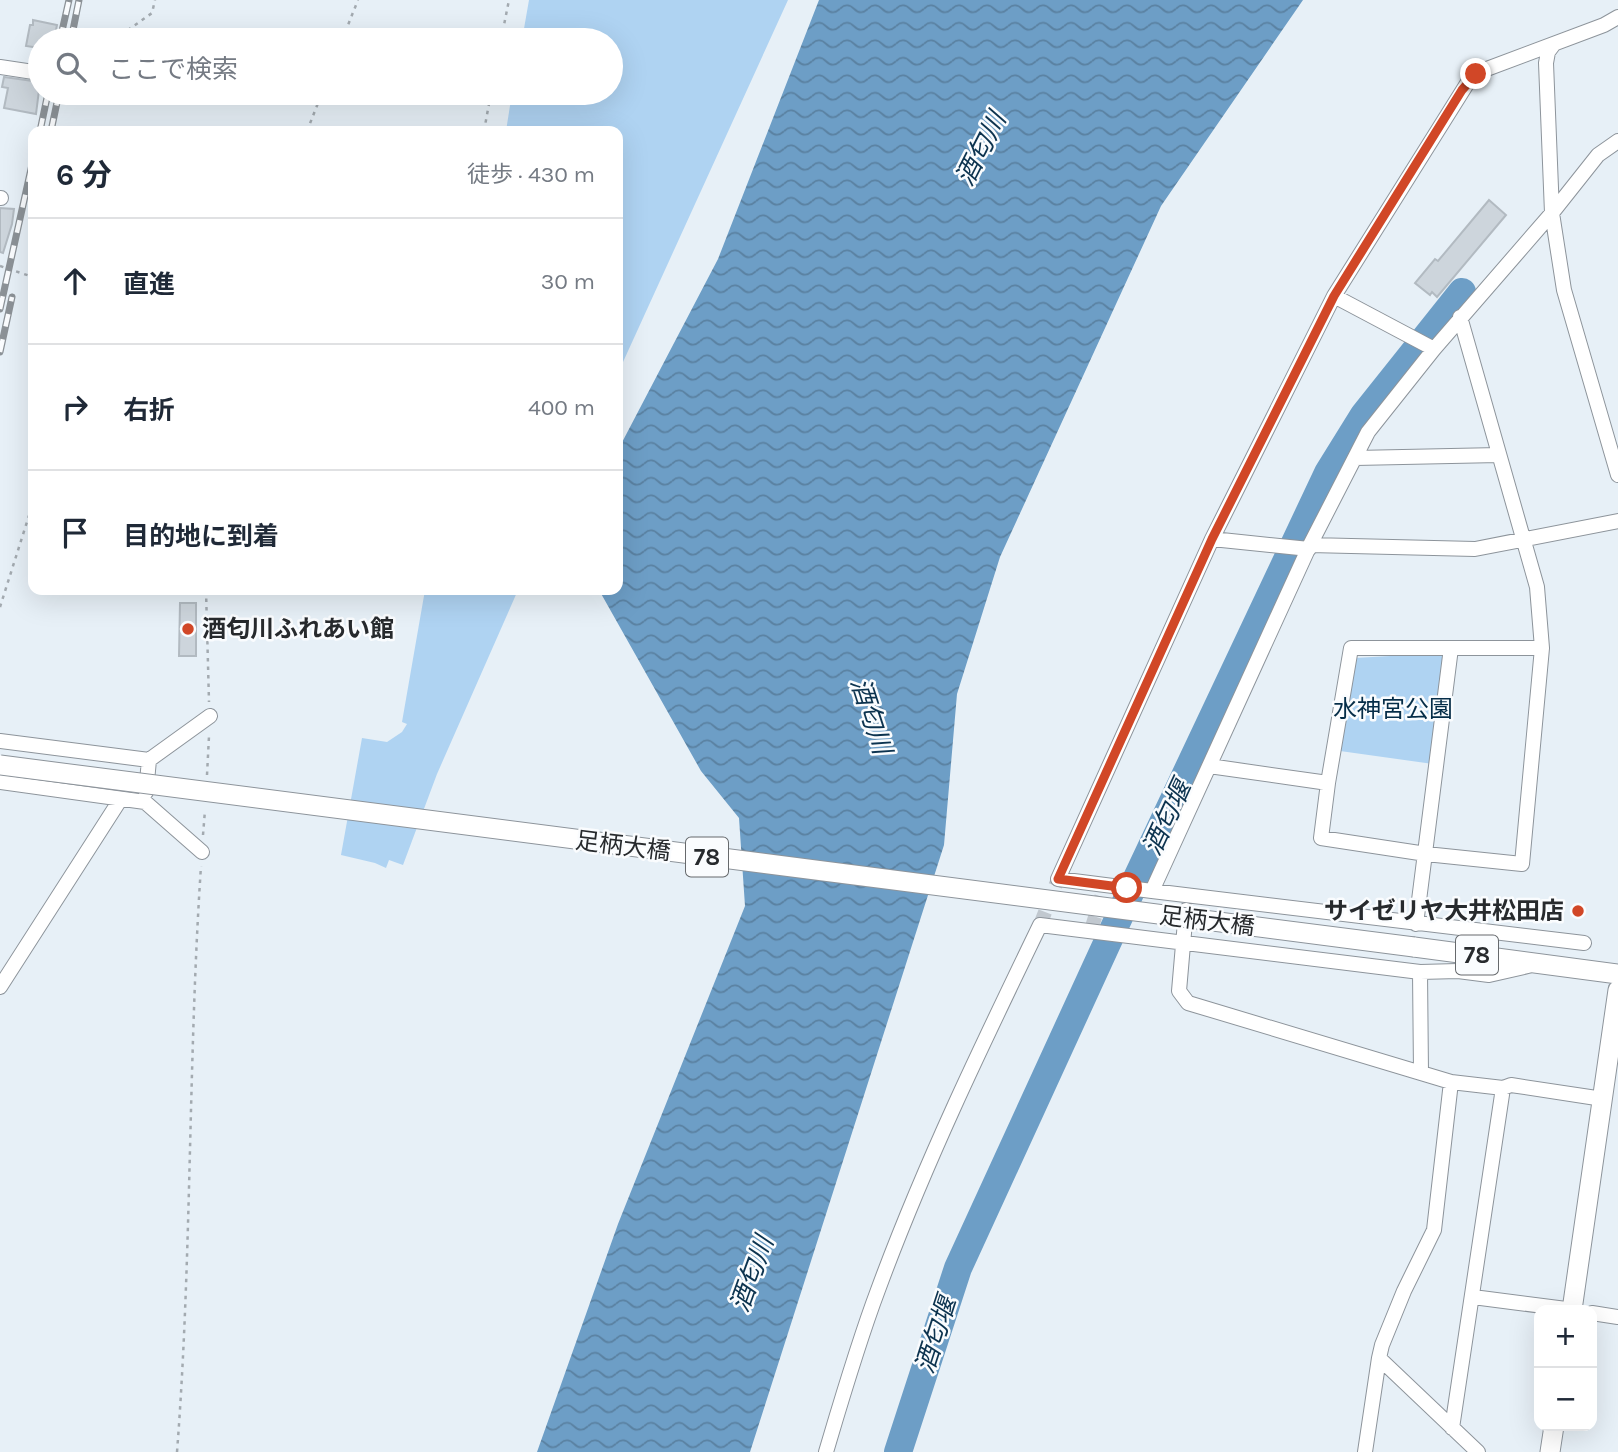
<!DOCTYPE html>
<html lang="ja">
<head>
<meta charset="utf-8">
<style>
	:root { --surface:#fff; --page:#f2f2f3; --text:#1f2937; --muted:#747a83; --line:#e0e1e3 }
	body { margin:0; font-family:Karla,"Noto Sans JP",sans-serif; background:var(--page); color:var(--text) }
	.controls { position:absolute; right:21px; bottom:21px; display:grid; overflow:hidden; border-radius:14px; box-shadow:0 7px 28px #0002 }
	.controls button { width:63px; height:63px; display:grid; place-items:center; padding:0; border:0; border-bottom:2px solid var(--line); background:var(--surface); color:var(--text); font:35px sans-serif }
	.stop { position:absolute; width:21px; height:21px; margin:-16px; border:5px solid #d14727; border-radius:50%; background:#fff }
	.stop.end { background:#d14727; border-color:#fff; box-shadow:0 2px 7px #0008 }
	.list { margin:0; padding:0; list-style:none }
	h2 { display:flex; justify-content:space-between; align-items:center; height:91px; margin:0; padding:0 28px; font-size:30px }
	h2 small { font-size:23px; font-weight:400; color:var(--muted) }
	.list li { display:grid; grid-template-columns:46px 1fr auto; gap:21px; align-items:center; box-sizing:border-box; height:126px; padding:0 28px; border-top:2px solid var(--line) }
	.list b { display:block; font-size:26px; white-space:nowrap }
	.list em { font-size:23px; font-style:normal; color:var(--muted) }
	.icon { flex:none; width:38px; height:38px; fill:none; stroke:currentColor; stroke-width:2; stroke-linecap:round; stroke-linejoin:round }
	.map { position:relative; flex:none; width:1618px; height:1452px; overflow:hidden }
	.search { position:absolute; background:var(--surface); box-shadow:0 7px 28px #0002; left:28px; top:28px; width:595px; height:77px; display:flex; align-items:center; gap:18px; box-sizing:border-box; padding:0 24px; border-radius:38px; color:var(--muted); font-size:26px }
	.panel { position:absolute; background:var(--surface); box-shadow:0 7px 28px #0002; left:28px; top:126px; width:595px; height:469px; border-radius:14px }
	.map>svg:first-child { display:block }
	.park { fill:#afd3f2 }
	.water { fill:url(#water-waves) }
	.lines { fill:none; stroke-linecap:round; stroke-linejoin:round }
	.river { stroke:#6d9ec6; stroke-width:28 }
	.building { fill:#cdd5dc; stroke:#b2bac1; stroke-width:2 }
	.minor-tunnel { stroke:#c1c8cf; stroke-width:14; stroke-dasharray:14 7; stroke-linecap:butt }
	.minor-casing { stroke:#8d949b; stroke-width:16 }
	.major-casing { stroke:#8d949b; stroke-width:21 }
	.path { stroke:#a3aab0; stroke-width:2.5; stroke-dasharray:3.5 5; stroke-linecap:butt }
	.minor { stroke:#fff; stroke-width:14 }
	.major { stroke:#fff; stroke-width:19 }
	.rail-casing { stroke:#8c9297; stroke-width:7 }
	.rail { stroke:#fafcfe; stroke-width:4.5; stroke-dasharray:13; stroke-linecap:butt }
	.major-bridge-casing { stroke:#8d949b; stroke-width:21; stroke-linecap:butt }
	.major-bridge { stroke:#fff; stroke-width:19 }
	.route { stroke:#d14727; stroke-width:9 }
	.poi-dot { fill:#d14727; stroke:#fafcfe; stroke-width:2.5 }
	.labels { text-anchor:middle; dominant-baseline:central; stroke-width:5; stroke-linejoin:round; paint-order:stroke }
	.shield { fill:#fafcfe; stroke:#66696c; stroke-width:2 }
	.shield-label { font-size:23px; font-weight:bold; fill:#272a2d }
	.poi-label { font-size:24px; font-weight:bold; fill:#272a2d; stroke:#fafcfe; text-anchor:start }
	.park-label { font-size:24px; fill:#052d48; stroke:#fafcfe }
	.street-label { font-size:24px; fill:#272a2d; stroke:#fafcfe }
	.water-label { font-size:26px; font-style:italic; fill:#0c334f; stroke:#fafcfe }
</style>
</head>
<body>
<div class="map">
<svg width="1618" height="1452" viewBox="0 0 1618 1452">
	<defs>
		<pattern id="water-waves" width="16" height="10" patternUnits="userSpaceOnUse" patternTransform="scale(1.75)"><rect width="16" height="10" fill="#6d9ec6"/><path d="M0 5q4-4 8 0t8 0" fill="none" stroke="#5a81a1"/></pattern>
	</defs>
	<rect width="100%" height="100%" fill="#e7f0f7"/>
	<path class="park" d="M529,0H788L618,373V131H506L512,93H611V40H522Z
		M425,590H518L437,774L403,865L389,860L386,868L375,863L341,855L362,738L387,742L402,732L407,724L402,722Z
		M1443,653L1433,764L1340,751L1355,658Z"/>
	<path class="water" d="M819,0H1303L1161,206L1000,557L957,694L944,845L750,1452H537L618,1224L745,906L739,818L701,771L599,590H618V450L718,259Z"/>
	<g class="lines">
		<path class="river" d="M898,1452L958,1268L1136,880L1328,473L1364,415L1462,292"/>
	</g>
	<path class="building" d="M33,20L57,25L54,40H40V48L26,46L30,25H33Z
		M4,77L40,82L36,114L4,108L8,88L2,87Z
		M1489,200L1506,215L1437,297L1432,292L1430,295L1415,283L1435,259L1438,261Z
		M0,208L14,209L12,224L3,253L0,252Z
		M180,603H196V656H179Z"/>
	<g class="lines">
		<path class="minor-tunnel" d="M1040,925L1058,879
			M1091,930L1105,885"/>
		<g class="minor-casing">
			<path id="minor" d="M1554,44L1548,52L1546,63L1552,213L1564,290L1618,475
				M0,67L40,73
				M0,198H1
				M1334,296L1434,349
				M1355,458L1499,455
				M1212,539L1309,549
				M1310,545L1475,549L1618,521
				M1451,648H1542
				M0,741L149,760
				M1209,766L1328,783
				M0,782L145,802L202,852
				M146,792L149,760L210,716
				M1152,891L1058,879L1212,539L1334,296L1470,79L1484,70L1604,25L1618,17
				M1186,910L1179,991L1188,1003L1451,1082L1434,1230L1404,1291L1382,1345L1379,1358L1478,1452
				M1416,924L1451,648H1351L1328,783L1321,838L1426,854L1522,864L1542,648L1537,587L1460,317
				M1584,943L1152,891L1310,545L1368,432L1434,349L1552,213L1598,155L1618,141
				M1420,972L1421,1072
				M0,987L120,800
				M1451,1082L1503,1088L1511,1085L1603,1099
				M1473,1297L1574,1310
				M1592,1313L1618,1317
				M1452,1428L1503,1088
				M826,1452C842,1398 858,1343 878,1290C924,1165 982,1045 1040,925L1420,972L1458,971L1489,975L1528,966
				M1365,1452L1379,1358"/>
		</g>
		<g class="major-casing">
			<path id="major" d="M1414,947L1618,974
				M1572,1310L1618,990
				M1550,1452L1554,1426"/>
		</g>
		<path class="path" d="M114,40L152,13L155,0
			M342,40L358,0
			M501,40L509,0
			M307,131L322,93
			M484,131L491,93
			M0,266L33,277
			M206,590L209,702
			M0,607L33,503
			M207,775L209,736
			M203,835L205,810
			M177,1452C192,1257 188,1061 201,866"/>
		<use href="#minor" class="minor"/>
		<use href="#major" class="major"/>
		<g class="rail-casing">
			<path id="rail" d="M60,40L69,0
				M71,40L79,0
				M40,131L48,93
				M51,131L59,93
				M0,309L33,160
				M0,352L12,297"/>
		</g>
		<use href="#rail" class="rail"/>
		<g class="major-bridge-casing">
			<path id="major-bridge" d="M0,765L1414,947"/>
		</g>
		<use href="#major-bridge" class="major-bridge"/>
	</g>
	<g class="lines">
		<path class="route" d="M1127,888L1058,879L1212,539L1334,296L1462,90L1476,74"/>
	</g>
	<g class="poi-dot">
		<circle cx="188" cy="629" r="7"/>
		<circle cx="1578" cy="911" r="7"/>
	</g>
	<g class="labels">
		<g class="shield">
			<rect x="686" y="837.5" width="42" height="39" rx="5"/>
			<rect x="1456" y="935.5" width="42" height="39" rx="5"/>
		</g>
		<g class="shield-label">
			<text x="707" y="857">78</text>
			<text x="1477" y="955">78</text>
		</g>
		<g class="poi-label">
			<text x="202" y="629">酒匂川ふれあい館</text>
			<text x="1564" y="911" text-anchor="end">サイゼリヤ大井松田店</text>
		</g>
		<g class="park-label">
			<text x="1393" y="709">水神宮公園</text>
		</g>
		<g class="street-label">
			<text transform="translate(623 846) rotate(7)">足柄大橋</text>
			<text transform="translate(1207 921) rotate(7)">足柄大橋</text>
		</g>
		<g class="water-label">
			<text transform="translate(981 149) rotate(-63)">酒匂川</text>
			<text transform="translate(871 716) rotate(72)">酒匂川</text>
			<text transform="translate(1167 818) rotate(-65)">酒匂堰</text>
			<text transform="translate(752 1274) rotate(-70)">酒匂川</text>
			<text transform="translate(936 1335) rotate(-72)">酒匂堰</text>
		</g>
	</g>
</svg>
<div class="controls">
<button>+</button>
<button>−</button>
</div>
<div class="stop" style="left:1127px;top:888px"></div>
<div class="stop end" style="left:1476px;top:74px"></div>
<div class="search"><svg class="icon" aria-label="search" viewBox="0 0 24 24"><circle cx="10" cy="10" r="6"/><path d="M15 15l6 6"/></svg>ここで検索</div>
<section class="panel">
<h2>6 分<small>徒歩 · 430 m</small></h2>
<ul class="list">
<li><svg class="icon" aria-label="ahead" viewBox="0 0 24 24"><path d="M12 20V5M6 11l6-6 6 6"/></svg><div><b>直進</b></div><em>30 m</em></li>
<li><svg class="icon" aria-label="right" viewBox="0 0 24 24"><path d="M7 20v-9h11M14 6l5 5-5 5"/></svg><div><b>右折</b></div><em>400 m</em></li>
<li><svg class="icon" aria-label="arrive" viewBox="0 0 24 24"><path d="M6 21V4h12l-3 4 3 4H6"/></svg><div><b>目的地に到着</b></div></li>
</ul>
</section>
</div>
</body>
</html>
